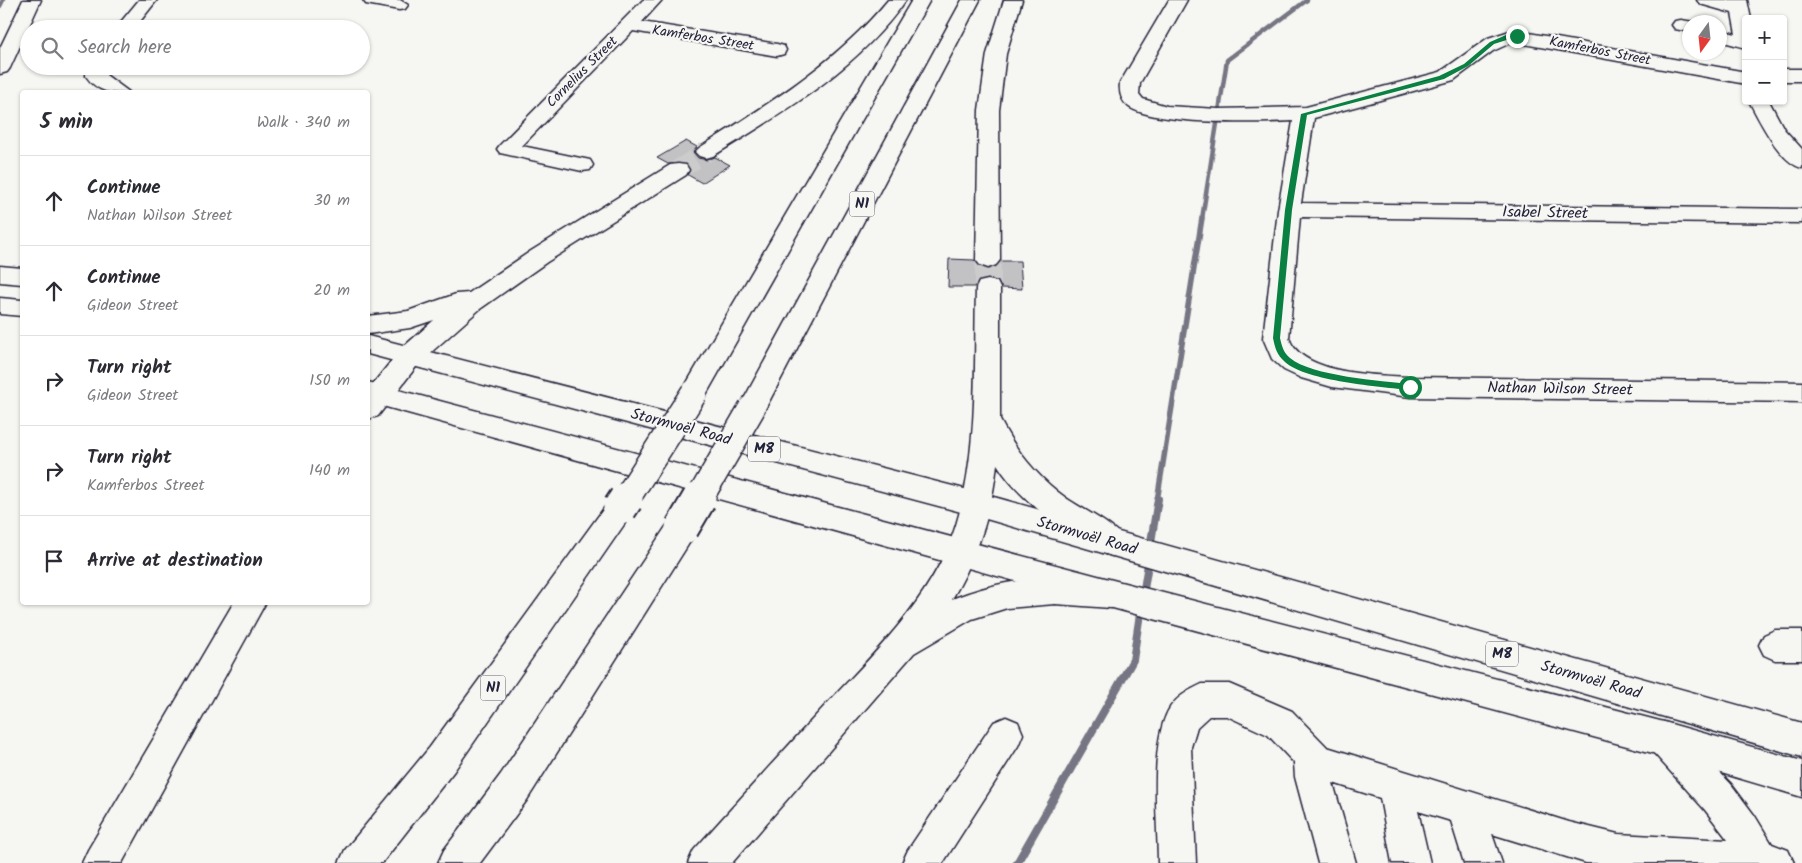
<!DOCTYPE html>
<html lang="en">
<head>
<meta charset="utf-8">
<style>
	:root { --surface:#fff; --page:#f7f7f7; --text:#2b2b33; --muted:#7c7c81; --line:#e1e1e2 }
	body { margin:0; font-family:Kalam,sans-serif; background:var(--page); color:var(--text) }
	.controls { position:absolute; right:15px; top:15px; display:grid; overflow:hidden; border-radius:5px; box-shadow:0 1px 4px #0004 }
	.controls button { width:45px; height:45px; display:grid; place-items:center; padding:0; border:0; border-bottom:1px solid var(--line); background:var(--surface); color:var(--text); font:25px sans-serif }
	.compass { position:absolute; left:1682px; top:15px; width:45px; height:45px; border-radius:50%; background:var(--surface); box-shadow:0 1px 4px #0004; rotate:195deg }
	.stop { position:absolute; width:15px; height:15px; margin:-11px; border:4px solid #0b8043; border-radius:50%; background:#fff }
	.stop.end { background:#0b8043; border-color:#fff; box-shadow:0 1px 5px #0008 }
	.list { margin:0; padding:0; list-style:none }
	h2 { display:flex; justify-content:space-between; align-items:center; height:65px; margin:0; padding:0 20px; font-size:21px }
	h2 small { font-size:16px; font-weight:400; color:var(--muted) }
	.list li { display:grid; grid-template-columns:32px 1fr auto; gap:15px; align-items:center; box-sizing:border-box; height:90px; padding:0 20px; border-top:1px solid var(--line) }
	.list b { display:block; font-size:19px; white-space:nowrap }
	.list p { margin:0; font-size:16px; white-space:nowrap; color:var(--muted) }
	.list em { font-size:16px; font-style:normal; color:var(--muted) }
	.icon { flex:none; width:28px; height:28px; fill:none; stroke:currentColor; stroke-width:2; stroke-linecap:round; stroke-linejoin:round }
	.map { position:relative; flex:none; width:1802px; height:863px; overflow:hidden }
	.search { position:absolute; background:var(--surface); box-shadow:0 1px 4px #0004; left:20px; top:20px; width:350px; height:55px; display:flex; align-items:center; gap:12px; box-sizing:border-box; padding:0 18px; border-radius:28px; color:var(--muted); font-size:19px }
	.panel { position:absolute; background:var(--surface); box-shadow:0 1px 4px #0004; left:20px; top:90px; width:350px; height:515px; border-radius:5px }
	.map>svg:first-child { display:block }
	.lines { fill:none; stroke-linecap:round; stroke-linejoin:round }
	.stream-far2 { stroke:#757583; stroke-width:4.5 }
	.stream-far1 { stroke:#757583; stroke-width:5.5 }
	.stream { stroke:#757583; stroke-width:8 }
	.building { fill:#c2c2c4; stroke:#22223b }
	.highway-tunnel-far1 { stroke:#cccccd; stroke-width:20; stroke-dasharray:20 10; stroke-linecap:butt }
	.highway-tunnel { stroke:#cccccd; stroke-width:26; stroke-dasharray:26 12; stroke-linecap:butt }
	.minor-casing { stroke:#22223b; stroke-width:3 }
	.major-casing { stroke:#22223b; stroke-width:3 }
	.highway-casing { stroke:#22223b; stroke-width:3 }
	.minor { fill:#f6f6f2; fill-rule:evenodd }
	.major { fill:#f6f6f2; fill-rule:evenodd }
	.highway { fill:#f6f6f2; fill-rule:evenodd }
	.highway-bridge-far1-casing { stroke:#22223b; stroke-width:29; stroke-linecap:butt }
	.highway-bridge-casing { stroke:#22223b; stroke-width:37; stroke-linecap:butt }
	.highway-bridge-far1 { stroke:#f6f6f2; stroke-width:26 }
	.highway-bridge { stroke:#f6f6f2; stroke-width:33 }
	.route { fill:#0b8043 }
	.labels { text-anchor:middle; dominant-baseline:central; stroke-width:4.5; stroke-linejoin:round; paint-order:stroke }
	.far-street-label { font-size:14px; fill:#22223b; stroke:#f6f6f2 }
	.shield { fill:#f6f6f2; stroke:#626272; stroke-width:1 }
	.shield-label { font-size:15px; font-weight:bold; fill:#22223b }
	.street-label { font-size:16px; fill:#22223b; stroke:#f6f6f2 }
</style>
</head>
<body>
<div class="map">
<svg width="1802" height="863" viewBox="0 0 1802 863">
	<rect width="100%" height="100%" fill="#f6f6f2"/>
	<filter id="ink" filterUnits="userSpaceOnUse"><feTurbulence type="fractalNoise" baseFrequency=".02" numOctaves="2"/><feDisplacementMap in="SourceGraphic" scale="10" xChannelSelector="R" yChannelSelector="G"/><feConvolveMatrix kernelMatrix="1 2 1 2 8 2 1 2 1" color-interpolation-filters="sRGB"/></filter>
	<g filter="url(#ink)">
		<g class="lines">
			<path class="stream-far2" d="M0,6L3,0
				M1202,219L1227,60L1307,0"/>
			<path class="stream-far1" d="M1157,501L1202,218"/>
			<path class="stream" d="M1150,548L1158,499
				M1143,595L1149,558
				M1017,863L1133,660L1141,607"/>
		</g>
		<path class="building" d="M686,141L697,147L693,152L698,158L707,160L715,157L730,165L702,183L688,175L691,169L686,163L668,164L657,158Z
			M949,259L974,260L979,266L987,270L997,267L1002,261H1020L1022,289L1002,288L997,280L988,278L979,280L974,287H948Z"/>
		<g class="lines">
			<path class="highway-tunnel-far1" d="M678,170L706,152"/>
			<path class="highway-tunnel" d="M988,260V288"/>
			<g class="minor-casing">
				<path id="minor" d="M23,0H41L10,68L7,72L0,74V48Z
					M139,0H157L134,29H115Z
					M363,0H400L408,5L405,9L399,10L366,4Z
					M643,0H662L642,22L777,44L784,46L786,50L784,54L777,56L633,31L522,146L590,160L593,165L590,170L582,171L500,153L497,149L500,145Z
					M1169,0H1187L1140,83L1139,94L1143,99L1167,106L1218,109L1306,107L1440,72L1488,38L1513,30L1746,72V84L1513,42L1493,51L1454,80L1314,118L1301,203L1802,209V223L1300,217L1289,338C1302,375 1377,375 1410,377L1802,382V402L1410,397L1332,387L1301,378L1284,370L1272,359L1263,338L1278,210L1293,121C1258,123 1156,125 1129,107C1121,101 1119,92 1120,83Z
					M1697,0H1747L1751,19H1746V48L1720,41V30L1736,34L1732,13L1700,4Z
					M1681,20L1694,22H1690V32L1675,29L1672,25L1675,21Z
					M86,66H106V75L129,92C111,94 97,92 86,76Z
					M1783,69H1802V81H1783Z
					M1749,101H1769L1784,129L1802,149V168C1780,163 1759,120 1749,101Z
					M1775,630H1802V660H1775L1764,655L1759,645L1764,635Z
					M1202,684H1229L1292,711L1327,747L1569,822L1618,834L1728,840L1705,810L1652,751L1647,739L1652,727L1664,722L1676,727L1731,784L1755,816L1772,844L1788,850L1794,863H1586L1492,834L1502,863H1464L1451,821L1418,811L1430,863H1392L1380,798L1333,783L1356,863H1318L1295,777L1294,763L1268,735L1227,716H1209L1197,727L1191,747L1196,863H1158C1158,823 1148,739 1171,706C1178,696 1191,689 1202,684Z
					M1006,717L1018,722L1023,734L1018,746L943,863H902L908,850L994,722Z"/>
			</g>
			<g class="major-casing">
				<path id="major" d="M0,266L22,268V284L0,282Z
					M0,298L22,300V316L0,314Z
					M368,336L976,492L1802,723V757L976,516L368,354Z
					M368,382L1109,579L1664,722L1802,761V797L1664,756L1109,607L368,402Z"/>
			</g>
			<g class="highway-casing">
				<path id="highway" d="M888,0H906C858,69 783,113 713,156L706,158L699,156L695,152L699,148C767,105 836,63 888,0Z
					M912,0H930L703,400L694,403L685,400L681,393L685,386Z
					M962,0H980L762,415L752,418L742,415L739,408Z
					M1004,0H1022L1006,54L999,110L1000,260L996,265L988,268L980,265L976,260L979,110L987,54Z
					M678,164L686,165L689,170L686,175L547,262L480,309L419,363L378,416L368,419V390L401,349L434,320L410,328L368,334V316L408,311L456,294L469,293L531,251L670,165Z
					M988,280L997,282L1000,288V420C1016,451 1038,478 1066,498C1083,510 1118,526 1127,543L1123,552L1112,556L1101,552C1063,528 1021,503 997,464C992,512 977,557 952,599C995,582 1030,577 1076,578C1092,579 1107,579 1122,584L1127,594L1122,604L1111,608L1055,604L1007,608L972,619L914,653L732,863H688L694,850C736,803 779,756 821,710C872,656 934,597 956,525C979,449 974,366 976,288L979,282Z
					M620,496L630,500L635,508L630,516L454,771L382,863H339L345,850L430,747L610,500Z
					M682,516L693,519L697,528L693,537L527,800L480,863H438L444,850L501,774L671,519Z
					M234,602H266L122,863H82L88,850Z"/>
			</g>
			<use href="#minor" class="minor"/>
			<use href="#major" class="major"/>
			<use href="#highway" class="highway"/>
			<g class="highway-bridge-far1-casing">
				<path id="highway-bridge-far1" d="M625,501L694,393
					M698,501L752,408"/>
			</g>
			<g class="highway-bridge-casing">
				<path id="highway-bridge" d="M620,508L626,499
					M682,528L699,499"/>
			</g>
			<use href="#highway-bridge-far1" class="highway-bridge-far1"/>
			<use href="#highway-bridge" class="highway-bridge"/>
		</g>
	</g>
	<path class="route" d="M1506,35L1519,36L1494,44L1468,66L1444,79L1307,115L1292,210L1280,338C1282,346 1283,352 1290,358C1311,376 1382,381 1410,384L1414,387L1410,390C1381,387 1306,381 1285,362C1277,355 1275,348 1273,338L1285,210L1301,114L1439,76L1464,64L1490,42Z"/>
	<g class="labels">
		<g class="far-street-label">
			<text transform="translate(703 38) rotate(9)">Kamferbos Street</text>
			<text transform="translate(1600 51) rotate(11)">Kamferbos Street</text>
			<text transform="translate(582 72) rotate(-45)">Cornelius Street</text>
		</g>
		<g class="shield">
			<rect x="849.5" y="191.5" width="25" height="25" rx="4"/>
			<rect x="748" y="436.5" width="32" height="25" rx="4"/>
			<rect x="1486" y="641.5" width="32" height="25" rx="4"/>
			<rect x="480.5" y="675.5" width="25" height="25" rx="4"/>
		</g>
		<g class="shield-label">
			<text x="862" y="204">N1</text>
			<text x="764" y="449">M8</text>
			<text x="1502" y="654">M8</text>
			<text x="493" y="688">N1</text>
		</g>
		<g class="street-label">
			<text transform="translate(1545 213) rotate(1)">Isabel Street</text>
			<text transform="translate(1560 389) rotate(1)">Nathan Wilson Street</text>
			<text transform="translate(681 427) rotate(15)">Stormvoël Road</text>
			<text transform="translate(1087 536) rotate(16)">Stormvoël Road</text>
			<text transform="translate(1591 680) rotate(16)">Stormvoël Road</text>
		</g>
	</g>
</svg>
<div class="controls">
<button>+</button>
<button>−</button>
</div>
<svg class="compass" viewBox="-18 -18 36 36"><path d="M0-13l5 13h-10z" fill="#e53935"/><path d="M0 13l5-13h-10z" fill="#7c7c81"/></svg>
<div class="stop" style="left:1410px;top:387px"></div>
<div class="stop end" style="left:1517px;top:36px"></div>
<div class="search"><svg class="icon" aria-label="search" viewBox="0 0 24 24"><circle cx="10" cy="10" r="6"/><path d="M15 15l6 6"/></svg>Search here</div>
<section class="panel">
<h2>5 min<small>Walk · 340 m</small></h2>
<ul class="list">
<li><svg class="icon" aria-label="ahead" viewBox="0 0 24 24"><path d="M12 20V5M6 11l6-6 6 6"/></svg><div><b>Continue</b><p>Nathan Wilson Street</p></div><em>30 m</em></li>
<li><svg class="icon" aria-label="ahead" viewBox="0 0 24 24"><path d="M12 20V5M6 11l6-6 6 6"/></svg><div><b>Continue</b><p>Gideon Street</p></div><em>20 m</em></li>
<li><svg class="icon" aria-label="right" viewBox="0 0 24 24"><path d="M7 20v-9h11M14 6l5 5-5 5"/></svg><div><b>Turn right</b><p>Gideon Street</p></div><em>150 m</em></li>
<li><svg class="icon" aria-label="right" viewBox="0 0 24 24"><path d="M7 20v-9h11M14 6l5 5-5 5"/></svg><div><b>Turn right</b><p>Kamferbos Street</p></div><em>140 m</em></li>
<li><svg class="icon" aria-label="arrive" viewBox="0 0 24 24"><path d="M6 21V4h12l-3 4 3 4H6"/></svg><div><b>Arrive at destination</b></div></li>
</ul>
</section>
</div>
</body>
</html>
